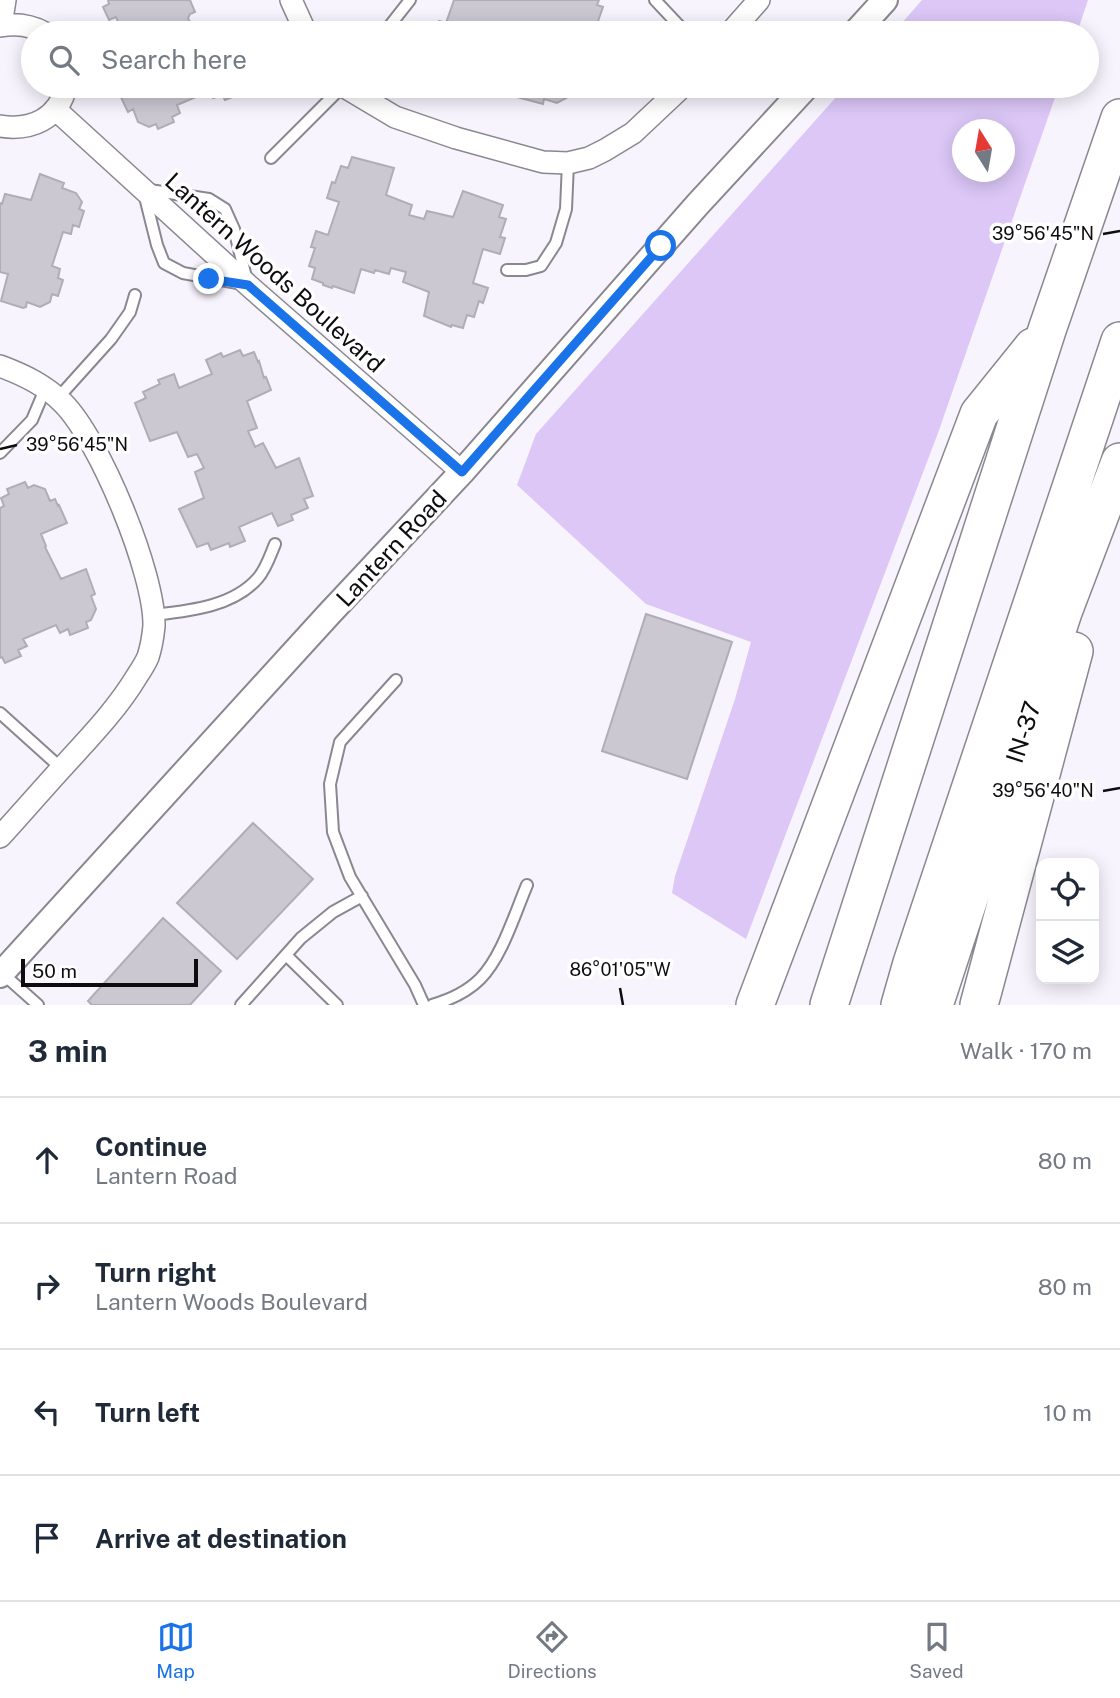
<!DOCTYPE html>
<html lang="en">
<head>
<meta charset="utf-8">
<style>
	:root { --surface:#fff; --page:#f2f2f3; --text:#1f2937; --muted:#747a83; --line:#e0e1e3; --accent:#1a73e8 }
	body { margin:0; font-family:"Public Sans",sans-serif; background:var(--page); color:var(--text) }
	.controls { position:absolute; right:21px; bottom:21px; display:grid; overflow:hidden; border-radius:14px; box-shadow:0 4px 18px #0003 }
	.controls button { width:63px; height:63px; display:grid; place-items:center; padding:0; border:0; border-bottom:2px solid var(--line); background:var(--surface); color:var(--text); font:35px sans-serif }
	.compass { position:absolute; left:952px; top:119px; width:63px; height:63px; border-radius:50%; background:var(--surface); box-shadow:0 4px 18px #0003; rotate:349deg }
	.scale { position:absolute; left:21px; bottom:18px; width:177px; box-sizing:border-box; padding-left:7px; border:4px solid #0e0c0f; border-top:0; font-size:19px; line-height:24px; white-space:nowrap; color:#0e0c0f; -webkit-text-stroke:5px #fff; paint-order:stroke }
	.stop { position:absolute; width:21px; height:21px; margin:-16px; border:5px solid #1a73e8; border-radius:50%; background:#fff }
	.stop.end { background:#1a73e8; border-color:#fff; box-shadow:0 2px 7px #0008 }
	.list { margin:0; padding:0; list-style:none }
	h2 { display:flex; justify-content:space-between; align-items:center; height:91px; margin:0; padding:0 28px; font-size:30px }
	h2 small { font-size:23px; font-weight:400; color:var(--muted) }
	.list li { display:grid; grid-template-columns:46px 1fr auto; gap:21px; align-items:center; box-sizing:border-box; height:126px; padding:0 28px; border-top:2px solid var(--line) }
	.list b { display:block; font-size:26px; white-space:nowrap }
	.list p { margin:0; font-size:23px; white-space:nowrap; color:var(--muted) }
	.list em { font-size:23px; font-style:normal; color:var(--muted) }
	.icon { flex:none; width:38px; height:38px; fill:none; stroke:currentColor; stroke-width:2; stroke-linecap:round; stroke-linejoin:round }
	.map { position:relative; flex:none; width:1120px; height:1005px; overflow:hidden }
	.search { position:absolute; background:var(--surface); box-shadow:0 4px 18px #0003; left:21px; right:21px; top:21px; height:77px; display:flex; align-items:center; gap:18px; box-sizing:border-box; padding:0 24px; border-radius:38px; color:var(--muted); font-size:26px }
	.sheet { height:595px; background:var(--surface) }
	nav { display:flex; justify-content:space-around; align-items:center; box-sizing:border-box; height:98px; border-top:2px solid var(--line); background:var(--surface); font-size:19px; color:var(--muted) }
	nav a { display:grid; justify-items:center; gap:4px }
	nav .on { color:var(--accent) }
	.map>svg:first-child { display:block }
	.green { fill:#dcc7f7; fill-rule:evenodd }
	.building { fill:#ccc8d2; stroke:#b1adb6; stroke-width:2 }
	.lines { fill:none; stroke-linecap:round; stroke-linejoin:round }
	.service-casing { stroke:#8b8790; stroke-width:14 }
	.minor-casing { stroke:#8b8790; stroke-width:24 }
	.tertiary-casing { stroke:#8b8790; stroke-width:28 }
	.motorway-casing { stroke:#8b8790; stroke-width:40 }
	.service { stroke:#fff; stroke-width:10 }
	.minor { stroke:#fff; stroke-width:21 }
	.tertiary { stroke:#fff; stroke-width:24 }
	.motorway { stroke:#fff; stroke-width:37 }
	.route { stroke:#1a73e8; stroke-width:9 }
	.ticks { fill:none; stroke:#0e0c0f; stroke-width:2.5 }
	.labels { text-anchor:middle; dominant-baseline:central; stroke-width:7; stroke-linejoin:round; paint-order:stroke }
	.street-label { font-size:24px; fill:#0e0c0f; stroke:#fff }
	.ticks-label { font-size:18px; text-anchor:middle; fill:#0e0c0f; stroke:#fff; stroke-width:7; stroke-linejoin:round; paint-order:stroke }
</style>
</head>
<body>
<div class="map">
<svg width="1120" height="1005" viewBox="0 0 1120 1005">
	<rect width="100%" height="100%" fill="#f8f4fe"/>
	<path class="green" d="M922,0H1088L1077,33H893Z
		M846,86H1059L938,433L746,939L672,893L675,876L735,699L751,642L646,604L517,485L536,434ZM962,130H1004V172H962Z"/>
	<path class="building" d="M108,0H190L195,12L190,14L188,18L192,27L202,23L206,33H127L123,24L120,26L116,17L109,20L103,7L109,4Z
		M454,0H599L597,5L603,7L597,24L592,23L589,32L581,29L580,33H429L430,29L435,31L439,21L446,23Z
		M125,86H245L238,89L240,94L225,100L222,95L213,98L210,91L177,105L180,113L172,117L174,122L158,129L156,124L149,127L138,122L133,109L128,112L117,89Z
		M521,86H578L576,92L570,91L568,97L557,103L544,99L543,104L517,97Z
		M352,157L394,168L386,195L412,205L409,215L424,219L427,211L453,217L463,191L503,205L499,217L506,219L500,237L505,238L500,254L483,249L473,283L488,288L483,303L479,301L474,317L467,315L463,328L452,325L451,327L424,316L429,292L403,282L406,272L391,268L389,274L375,270L374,273L361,269L354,293L333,286L332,288L323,285V283L312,279L315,268L309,266L315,248L311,247L316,231L328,235L339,202L327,198L332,182L335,183L341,166L348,168Z
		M40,174L64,183L62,188L76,193L82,202L79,209L84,211L79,227L73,225L71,234L63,232L52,266L60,269L58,278L63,280L58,296L52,294L50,302L40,307L27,302L26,307L23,308L1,301L8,274L0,272V203L2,204L5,194L31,200Z
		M240,350L243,356L254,352L258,362L259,361L264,378L266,377L271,390L247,401L257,428L248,431L255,447L263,443L276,468L299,458L313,496L304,499L308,508L291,515L293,520L278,526L272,513L239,527L245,541L230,547L229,543L211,550L208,543L197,547L179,509L204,498L195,472L204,468L197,454L188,457L177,432L150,441L135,403L146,398L143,392L160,384L158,380L174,374L179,388L212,374L206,360L221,353L223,357Z
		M25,482L28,488L34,485L45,489L50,501L55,499L58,506L59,505L67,523L41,534L46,546L45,547L61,579L86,569L95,594L91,596L96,609L91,620L86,622L88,628L70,635L68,629L60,633L56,625L23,639L27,646L18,650L21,656L5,663L2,657L0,658V508L4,506L1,498L9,494L7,489Z
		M646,614L732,642L687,779L602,751Z
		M253,823L313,879L237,959L177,903Z
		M163,918L221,971L190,1005H92L88,1001Z"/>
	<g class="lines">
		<g class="service-casing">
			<path id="service" d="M655,0L686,33
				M384,33L410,0
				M271,158L343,86
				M143,189L209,199L225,209L234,229L248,285L183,273L164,263L157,245Z
				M507,270H526L541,266L556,243L566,209L568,163
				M58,398L111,339L130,312L135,295
				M0,453L32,420L46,387
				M153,615C188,611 233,607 258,578C266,569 270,556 275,544
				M396,680L340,742L330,784L333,832L350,877L415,985L424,1005
				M0,713L61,768
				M286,955L337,1005
				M2,973L38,1005
				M241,1005L301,938L333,912L362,896
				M432,1005C449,1000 467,992 480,979C502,957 515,913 527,885"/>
		</g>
		<g class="minor-casing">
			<path id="minor" d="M291,0L306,33
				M1,25L5,0
				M0,26C17,23 30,25 45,33
				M730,33L759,0
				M343,86L395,117L456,138L543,162L568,163L589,158L605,150L633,133L683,86
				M55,109L248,285L462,472
				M0,126C31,131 59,119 66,86
				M0,366C24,375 45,385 63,403C100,440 155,574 154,626C153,636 151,648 148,657C145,664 141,670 137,676C116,711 87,740 60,770C40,792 20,815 0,837"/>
		</g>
		<g class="tertiary-casing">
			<path id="tertiary" d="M855,33L885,0
				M0,975L329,614L462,472L698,204L807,86"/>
		</g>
		<g class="motorway-casing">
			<path id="motorway" d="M755,1005L979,414L1033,347
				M829,1005L1047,330L1120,118
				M900,1005L912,963L1120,341
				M934,1005L1063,612L1120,462
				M979,1005L1074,651"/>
		</g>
		<use href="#service" class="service"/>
		<use href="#minor" class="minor"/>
		<use href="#tertiary" class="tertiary"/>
		<use href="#motorway" class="motorway"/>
	</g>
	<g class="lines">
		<path class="route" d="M209,279L248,285L462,472L661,246"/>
	</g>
	<path class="ticks" d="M1103,234L1120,231M0,449L17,445M1103,791L1120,788M620,988L623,1005"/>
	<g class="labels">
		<g class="street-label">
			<text transform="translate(275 272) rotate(42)">Lantern Woods Boulevard</text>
			<text transform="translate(391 548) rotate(-47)">Lantern Road</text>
			<text transform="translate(1023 732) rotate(-72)">IN-37</text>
		</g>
	</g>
	<g class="ticks-label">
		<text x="1043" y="240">39°56'45"N</text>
		<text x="77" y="451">39°56'45"N</text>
		<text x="1043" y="797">39°56'40"N</text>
		<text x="620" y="976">86°01'05"W</text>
	</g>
</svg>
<div class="controls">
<button><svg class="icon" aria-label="locate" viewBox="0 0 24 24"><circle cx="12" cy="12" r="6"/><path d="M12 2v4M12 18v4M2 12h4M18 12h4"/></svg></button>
<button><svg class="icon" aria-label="layers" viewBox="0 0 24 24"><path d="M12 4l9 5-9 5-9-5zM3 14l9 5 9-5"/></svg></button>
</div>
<svg class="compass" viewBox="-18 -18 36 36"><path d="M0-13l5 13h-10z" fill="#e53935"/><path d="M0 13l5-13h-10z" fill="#747a83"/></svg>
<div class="scale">50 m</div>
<div class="stop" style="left:661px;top:246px"></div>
<div class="stop end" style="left:209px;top:279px"></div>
<div class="search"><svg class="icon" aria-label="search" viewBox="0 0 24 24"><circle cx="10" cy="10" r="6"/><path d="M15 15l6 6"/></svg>Search here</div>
</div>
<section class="sheet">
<h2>3 min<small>Walk · 170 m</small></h2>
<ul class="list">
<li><svg class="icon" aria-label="ahead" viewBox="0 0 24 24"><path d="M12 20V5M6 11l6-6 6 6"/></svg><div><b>Continue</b><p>Lantern Road</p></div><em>80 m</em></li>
<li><svg class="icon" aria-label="right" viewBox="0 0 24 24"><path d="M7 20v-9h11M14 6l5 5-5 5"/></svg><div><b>Turn right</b><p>Lantern Woods Boulevard</p></div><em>80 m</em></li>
<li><svg class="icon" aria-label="left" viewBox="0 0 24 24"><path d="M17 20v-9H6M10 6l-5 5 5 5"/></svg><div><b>Turn left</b></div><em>10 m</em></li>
<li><svg class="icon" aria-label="arrive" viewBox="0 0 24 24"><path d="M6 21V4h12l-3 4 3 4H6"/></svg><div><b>Arrive at destination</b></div></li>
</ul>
</section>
<nav>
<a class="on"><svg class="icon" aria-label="map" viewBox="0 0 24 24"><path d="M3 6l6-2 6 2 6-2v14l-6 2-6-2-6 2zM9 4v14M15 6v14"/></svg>Map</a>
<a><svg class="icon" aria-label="directions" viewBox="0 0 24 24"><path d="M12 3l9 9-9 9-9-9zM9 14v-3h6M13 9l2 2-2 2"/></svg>Directions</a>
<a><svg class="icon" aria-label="saved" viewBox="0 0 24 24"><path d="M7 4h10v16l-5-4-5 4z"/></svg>Saved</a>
</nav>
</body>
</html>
